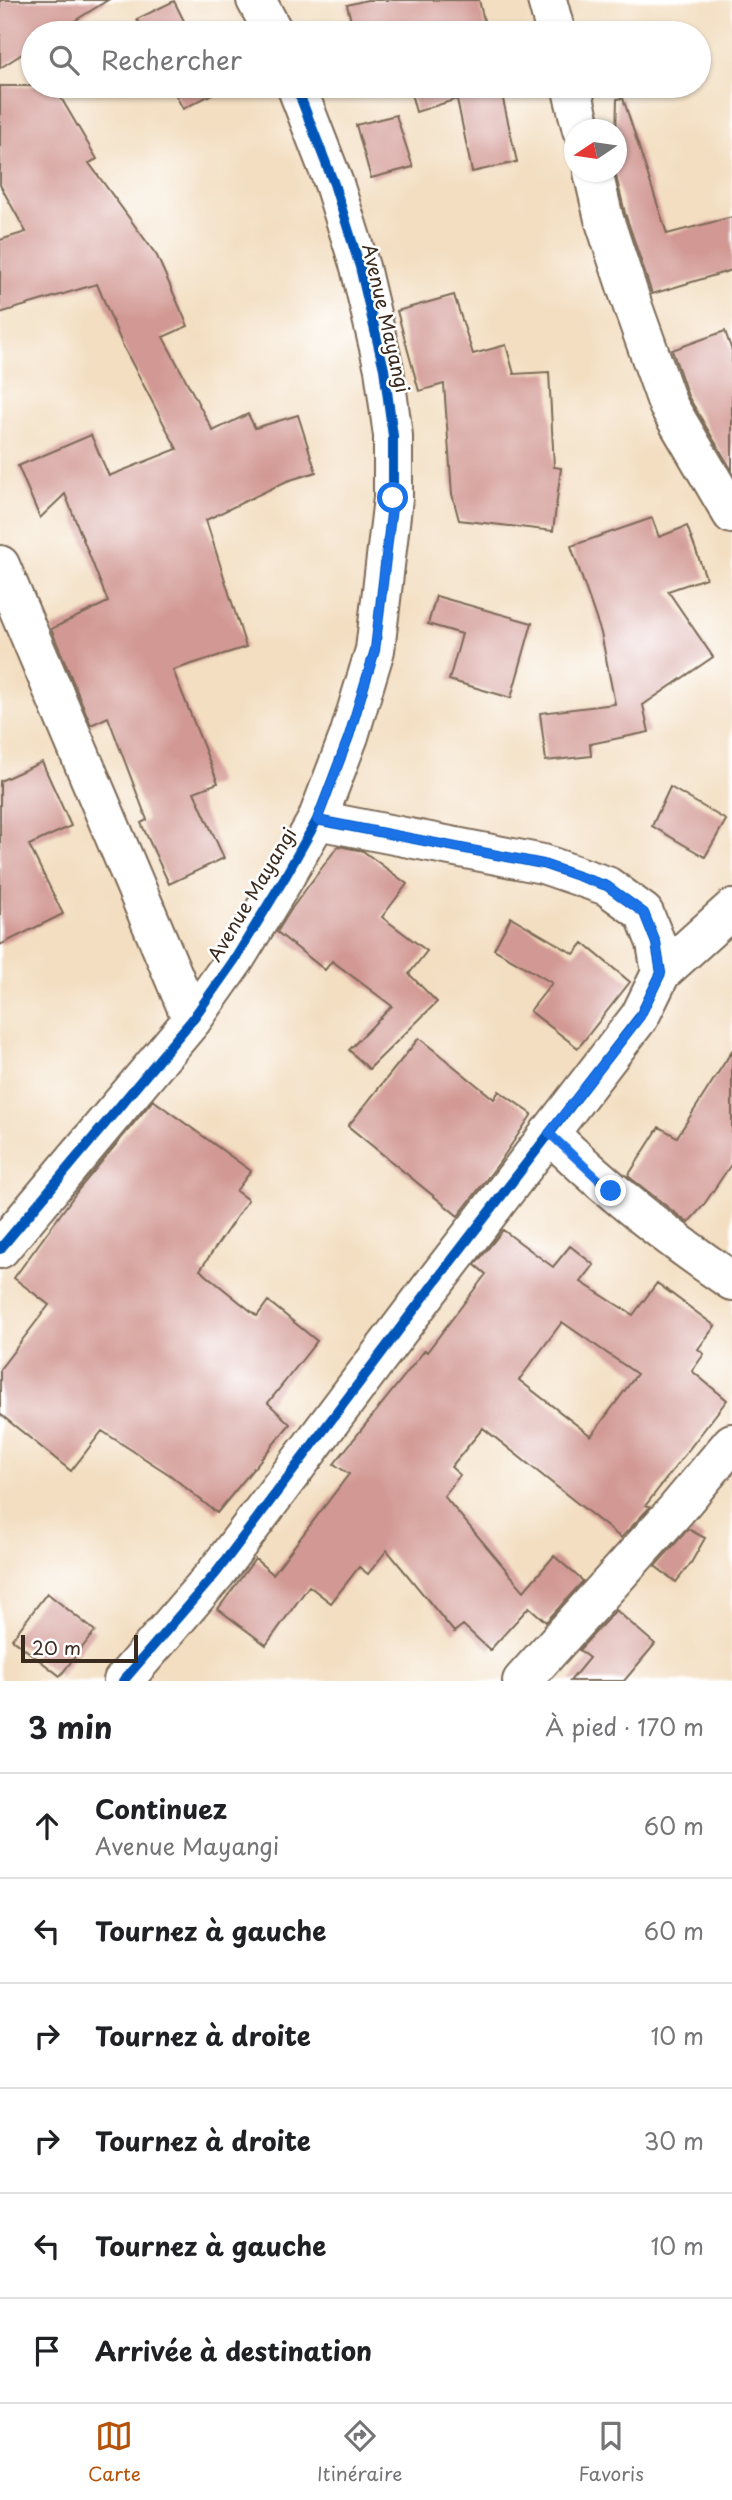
<!DOCTYPE html>
<html lang="fr">
<head>
<meta charset="utf-8">
<style>
	:root { --surface:#fff; --page:#f6f6f6; --text:#202124; --muted:#757577; --line:#e0e0e0; --accent:#b45309 }
	body { margin:0; font-family:"Playpen Sans",sans-serif; background:var(--page); color:var(--text) }
	.compass { position:absolute; left:564px; top:119px; width:63px; height:63px; border-radius:50%; background:var(--surface); box-shadow:0 2px 5px #0004; rotate:257deg }
	.scale { position:absolute; left:21px; bottom:18px; width:117px; box-sizing:border-box; padding-left:7px; border:4px solid #3b2a1e; border-top:0; font-size:19px; line-height:24px; white-space:nowrap; color:#3b2a1e; -webkit-text-stroke:5px #fff; paint-order:stroke }
	.stop { position:absolute; width:21px; height:21px; margin:-16px; border:5px solid #1a73e8; border-radius:50%; background:#fff }
	.stop.end { background:#1a73e8; border-color:#fff; box-shadow:0 2px 7px #0008 }
	.list { margin:0; padding:0; list-style:none }
	h2 { display:flex; justify-content:space-between; align-items:center; height:91px; margin:0; padding:0 28px; font-size:30px }
	h2 small { font-size:23px; font-weight:400; color:var(--muted) }
	.list li { display:grid; grid-template-columns:46px 1fr auto; gap:21px; align-items:center; box-sizing:border-box; height:105px; padding:0 28px; border-top:2px solid var(--line) }
	.list b { display:block; font-size:26px; white-space:nowrap }
	.list p { margin:0; font-size:23px; white-space:nowrap; color:var(--muted) }
	.list em { font-size:23px; font-style:normal; color:var(--muted) }
	.icon { flex:none; width:38px; height:38px; fill:none; stroke:currentColor; stroke-width:2; stroke-linecap:round; stroke-linejoin:round }
	.map { position:relative; flex:none; width:732px; height:1681px; overflow:hidden }
	.search { position:absolute; background:var(--surface); box-shadow:0 2px 5px #0004; left:21px; right:21px; top:21px; height:77px; display:flex; align-items:center; gap:18px; box-sizing:border-box; padding:0 24px; border-radius:38px; color:var(--muted); font-size:26px }
	.sheet { height:721px; background:var(--surface) }
	nav { display:flex; justify-content:space-around; align-items:center; box-sizing:border-box; height:98px; border-top:2px solid var(--line); background:var(--surface); font-size:19px; color:var(--muted) }
	nav a { display:grid; justify-items:center; gap:4px }
	nav .on { color:var(--accent) }
	.map>svg:first-child { display:block }
	.building { fill:#d29893; fill-rule:evenodd }
	.lines { fill:none; stroke-linecap:round; stroke-linejoin:round }
	.minor-casing { stroke:#7b6957; stroke-width:42 }
	.minor { stroke:#fff; stroke-width:38 }
	.cycleway-casing { stroke:#fff; stroke-width:15 }
	.cycleway { stroke:#0057b8; stroke-width:10 }
	.route { stroke:#1a73e8; stroke-width:9 }
	.labels { text-anchor:middle; dominant-baseline:central; stroke-width:5; stroke-linejoin:round; paint-order:stroke }
	.street-label { font-size:19px; fill:#3b2a1e; stroke:#fff }
</style>
</head>
<body>
<div class="map">
<svg width="732" height="1681" viewBox="0 0 732 1681">
	<rect width="100%" height="100%" fill="#fff"/>
	<filter id="ink" filterUnits="userSpaceOnUse"><feTurbulence type="fractalNoise" baseFrequency=".0143" numOctaves="2"/><feDisplacementMap in="SourceGraphic" scale="14" xChannelSelector="R" yChannelSelector="G"/><feConvolveMatrix kernelMatrix="1 2 1 2 8 2 1 2 1" color-interpolation-filters="sRGB"/></filter>
	<filter id="wash" filterUnits="userSpaceOnUse"><feTurbulence type="fractalNoise" baseFrequency=".00686" numOctaves="4" result="noise"/><feDisplacementMap in="SourceGraphic" scale="28" xChannelSelector="R" yChannelSelector="G"/><feGaussianBlur stdDeviation="1.57" result="paint"/><feColorMatrix in="noise" values="0 0 0 0 0 0 0 0 0 0 0 0 0 0 0 0 0 1.4 0 .05"/><feComposite in="paint" operator="in"/></filter>
	<g filter="url(#wash)">
		<rect width="100%" height="100%" fill="#f3dec1"/>
		<g id="blocks">
			<path class="building" d="M0,0H108L55,33H33V47L0,68Z
				M367,0H479L487,33H354L347,5Z
				M174,1L190,33H144L137,19Z
				M0,86H54L97,159L89,163L157,256L188,326L163,337L213,431L248,414L255,428L298,415L316,472L287,481L206,520L246,647L173,670L218,783L194,792L224,858L169,884L141,823L147,820L108,717L91,725L51,629L108,602L65,494L40,518L18,466L91,435L109,476L177,449L122,344L97,284L0,313V240L26,232L0,185Z
				M171,86H228L183,109Z
				M409,86H500L517,162L472,172L457,99L416,112Z
				M623,98L667,234L732,217V270L652,294L625,213L615,172L617,99Z
				M396,115L413,167L371,178L356,125Z
				M454,295L473,354L506,345L514,374L549,372L554,467L561,468L553,531L459,520L452,494L444,384L419,391L397,311Z
				M725,331L732,351V471L688,396L672,350Z
				M652,518L659,537L687,526L706,578L668,591L713,657L643,705L649,732L590,744L591,756L546,761L540,713L615,704L601,633L571,546Z
				M436,596L532,623L511,698L449,680L462,634L428,624Z
				M42,762L71,826L29,845L63,914L0,945V781Z
				M670,787L726,820L705,857L652,826Z
				M338,846L363,851L407,884L382,917L427,951L409,974L437,1002L369,1069L349,1050L392,1006L332,961L325,970L277,932L292,908Z
				M511,917L574,954L583,943L630,982L578,1048L530,1011L552,983L494,949Z
				M419,1038L494,1099L499,1091L532,1114L499,1163L458,1216L348,1126Z
				M732,1051V1163L703,1206L688,1223L628,1176L659,1127L677,1137Z
				M153,1100L251,1171L236,1191L248,1200L200,1270L257,1316L268,1301L317,1341L268,1403L290,1424L217,1513L170,1475L102,1431L71,1471L0,1414V1369L49,1305L14,1278L79,1189Z
				M503,1230L553,1267L570,1246L594,1265L581,1282L633,1315L657,1283L715,1326L698,1349L704,1354L692,1371L727,1400L646,1505L650,1507L621,1538L483,1428L451,1467L460,1475L444,1496L524,1591L554,1556L583,1581L546,1622L529,1607L490,1650L463,1625L454,1632L387,1550L368,1574L359,1567L331,1603L309,1586L266,1645L218,1609L255,1559L273,1574L349,1474L334,1464L425,1350L427,1352L486,1274L475,1265ZM562,1322L637,1374L591,1436L519,1380Z
				M688,1529L705,1538L691,1563L676,1582L655,1566Z
				M47,1593L95,1631L60,1676L12,1639Z
				M616,1610L655,1644L624,1681H570L589,1658L579,1650Z"/>
		</g>
	</g>
	<g filter="url(#ink)">
		<use href="#blocks" fill-opacity="0" stroke="#7b6957" stroke-width="2"/>
		<g class="lines">
			<g class="minor-casing">
				<path id="minor" d="M256,0L274,33
					M547,0L556,33
					M571,86L582,130
					M593,172L604,219L633,307L668,405L732,514
					M0,565L192,1020
					M661,973L732,909
					M549,1133C605,1188 667,1237 732,1281
					M0,1249L192,1020L235,959L285,877L317,820L349,736L375,650L393,498V436L384,369L360,267L334,184L296,86
					M123,1681L216,1573L435,1282L640,1016L661,973L656,943L644,913L607,886L543,864L317,820
					M522,1681L676,1510L732,1443"/>
			</g>
			<use href="#minor" class="minor"/>
			<g class="cycleway-casing">
				<path id="cycleway" d="M0,1249L192,1020L235,959L285,877L317,820L349,736L375,650L393,498V436L384,369L360,267L334,184L296,86
					M123,1681L216,1573L435,1282L640,1016L661,973L656,943L644,913L607,886L543,864L317,820"/>
			</g>
			<use href="#cycleway" class="cycleway"/>
		</g>
	</g>
	<g class="lines" filter="url(#ink)">
		<path class="route" d="M393,498L375,650L349,736L317,820L543,864L607,886L644,913L656,943L661,973L640,1017L549,1133L611,1191"/>
	</g>
	<g class="labels">
		<g class="street-label">
			<text transform="translate(387 318) rotate(77)">Avenue Mayangi</text>
			<text transform="translate(251 894) rotate(-59)">Avenue Mayangi</text>
		</g>
	</g>
</svg>
<svg class="compass" viewBox="-18 -18 36 36"><path d="M0-13l5 13h-10z" fill="#e53935"/><path d="M0 13l5-13h-10z" fill="#757577"/></svg>
<div class="scale">20 m</div>
<div class="stop" style="left:393px;top:498px"></div>
<div class="stop end" style="left:611px;top:1191px"></div>
<div class="search"><svg class="icon" aria-label="search" viewBox="0 0 24 24"><circle cx="10" cy="10" r="6"/><path d="M15 15l6 6"/></svg>Rechercher</div>
</div>
<section class="sheet">
<h2>3 min<small>À pied · 170 m</small></h2>
<ul class="list">
<li><svg class="icon" aria-label="ahead" viewBox="0 0 24 24"><path d="M12 20V5M6 11l6-6 6 6"/></svg><div><b>Continuez</b><p>Avenue Mayangi</p></div><em>60 m</em></li>
<li><svg class="icon" aria-label="left" viewBox="0 0 24 24"><path d="M17 20v-9H6M10 6l-5 5 5 5"/></svg><div><b>Tournez à gauche</b></div><em>60 m</em></li>
<li><svg class="icon" aria-label="right" viewBox="0 0 24 24"><path d="M7 20v-9h11M14 6l5 5-5 5"/></svg><div><b>Tournez à droite</b></div><em>10 m</em></li>
<li><svg class="icon" aria-label="right" viewBox="0 0 24 24"><path d="M7 20v-9h11M14 6l5 5-5 5"/></svg><div><b>Tournez à droite</b></div><em>30 m</em></li>
<li><svg class="icon" aria-label="left" viewBox="0 0 24 24"><path d="M17 20v-9H6M10 6l-5 5 5 5"/></svg><div><b>Tournez à gauche</b></div><em>10 m</em></li>
<li><svg class="icon" aria-label="arrive" viewBox="0 0 24 24"><path d="M6 21V4h12l-3 4 3 4H6"/></svg><div><b>Arrivée à destination</b></div></li>
</ul>
</section>
<nav>
<a class="on"><svg class="icon" aria-label="map" viewBox="0 0 24 24"><path d="M3 6l6-2 6 2 6-2v14l-6 2-6-2-6 2zM9 4v14M15 6v14"/></svg>Carte</a>
<a><svg class="icon" aria-label="directions" viewBox="0 0 24 24"><path d="M12 3l9 9-9 9-9-9zM9 14v-3h6M13 9l2 2-2 2"/></svg>Itinéraire</a>
<a><svg class="icon" aria-label="saved" viewBox="0 0 24 24"><path d="M7 4h10v16l-5-4-5 4z"/></svg>Favoris</a>
</nav>
</body>
</html>
